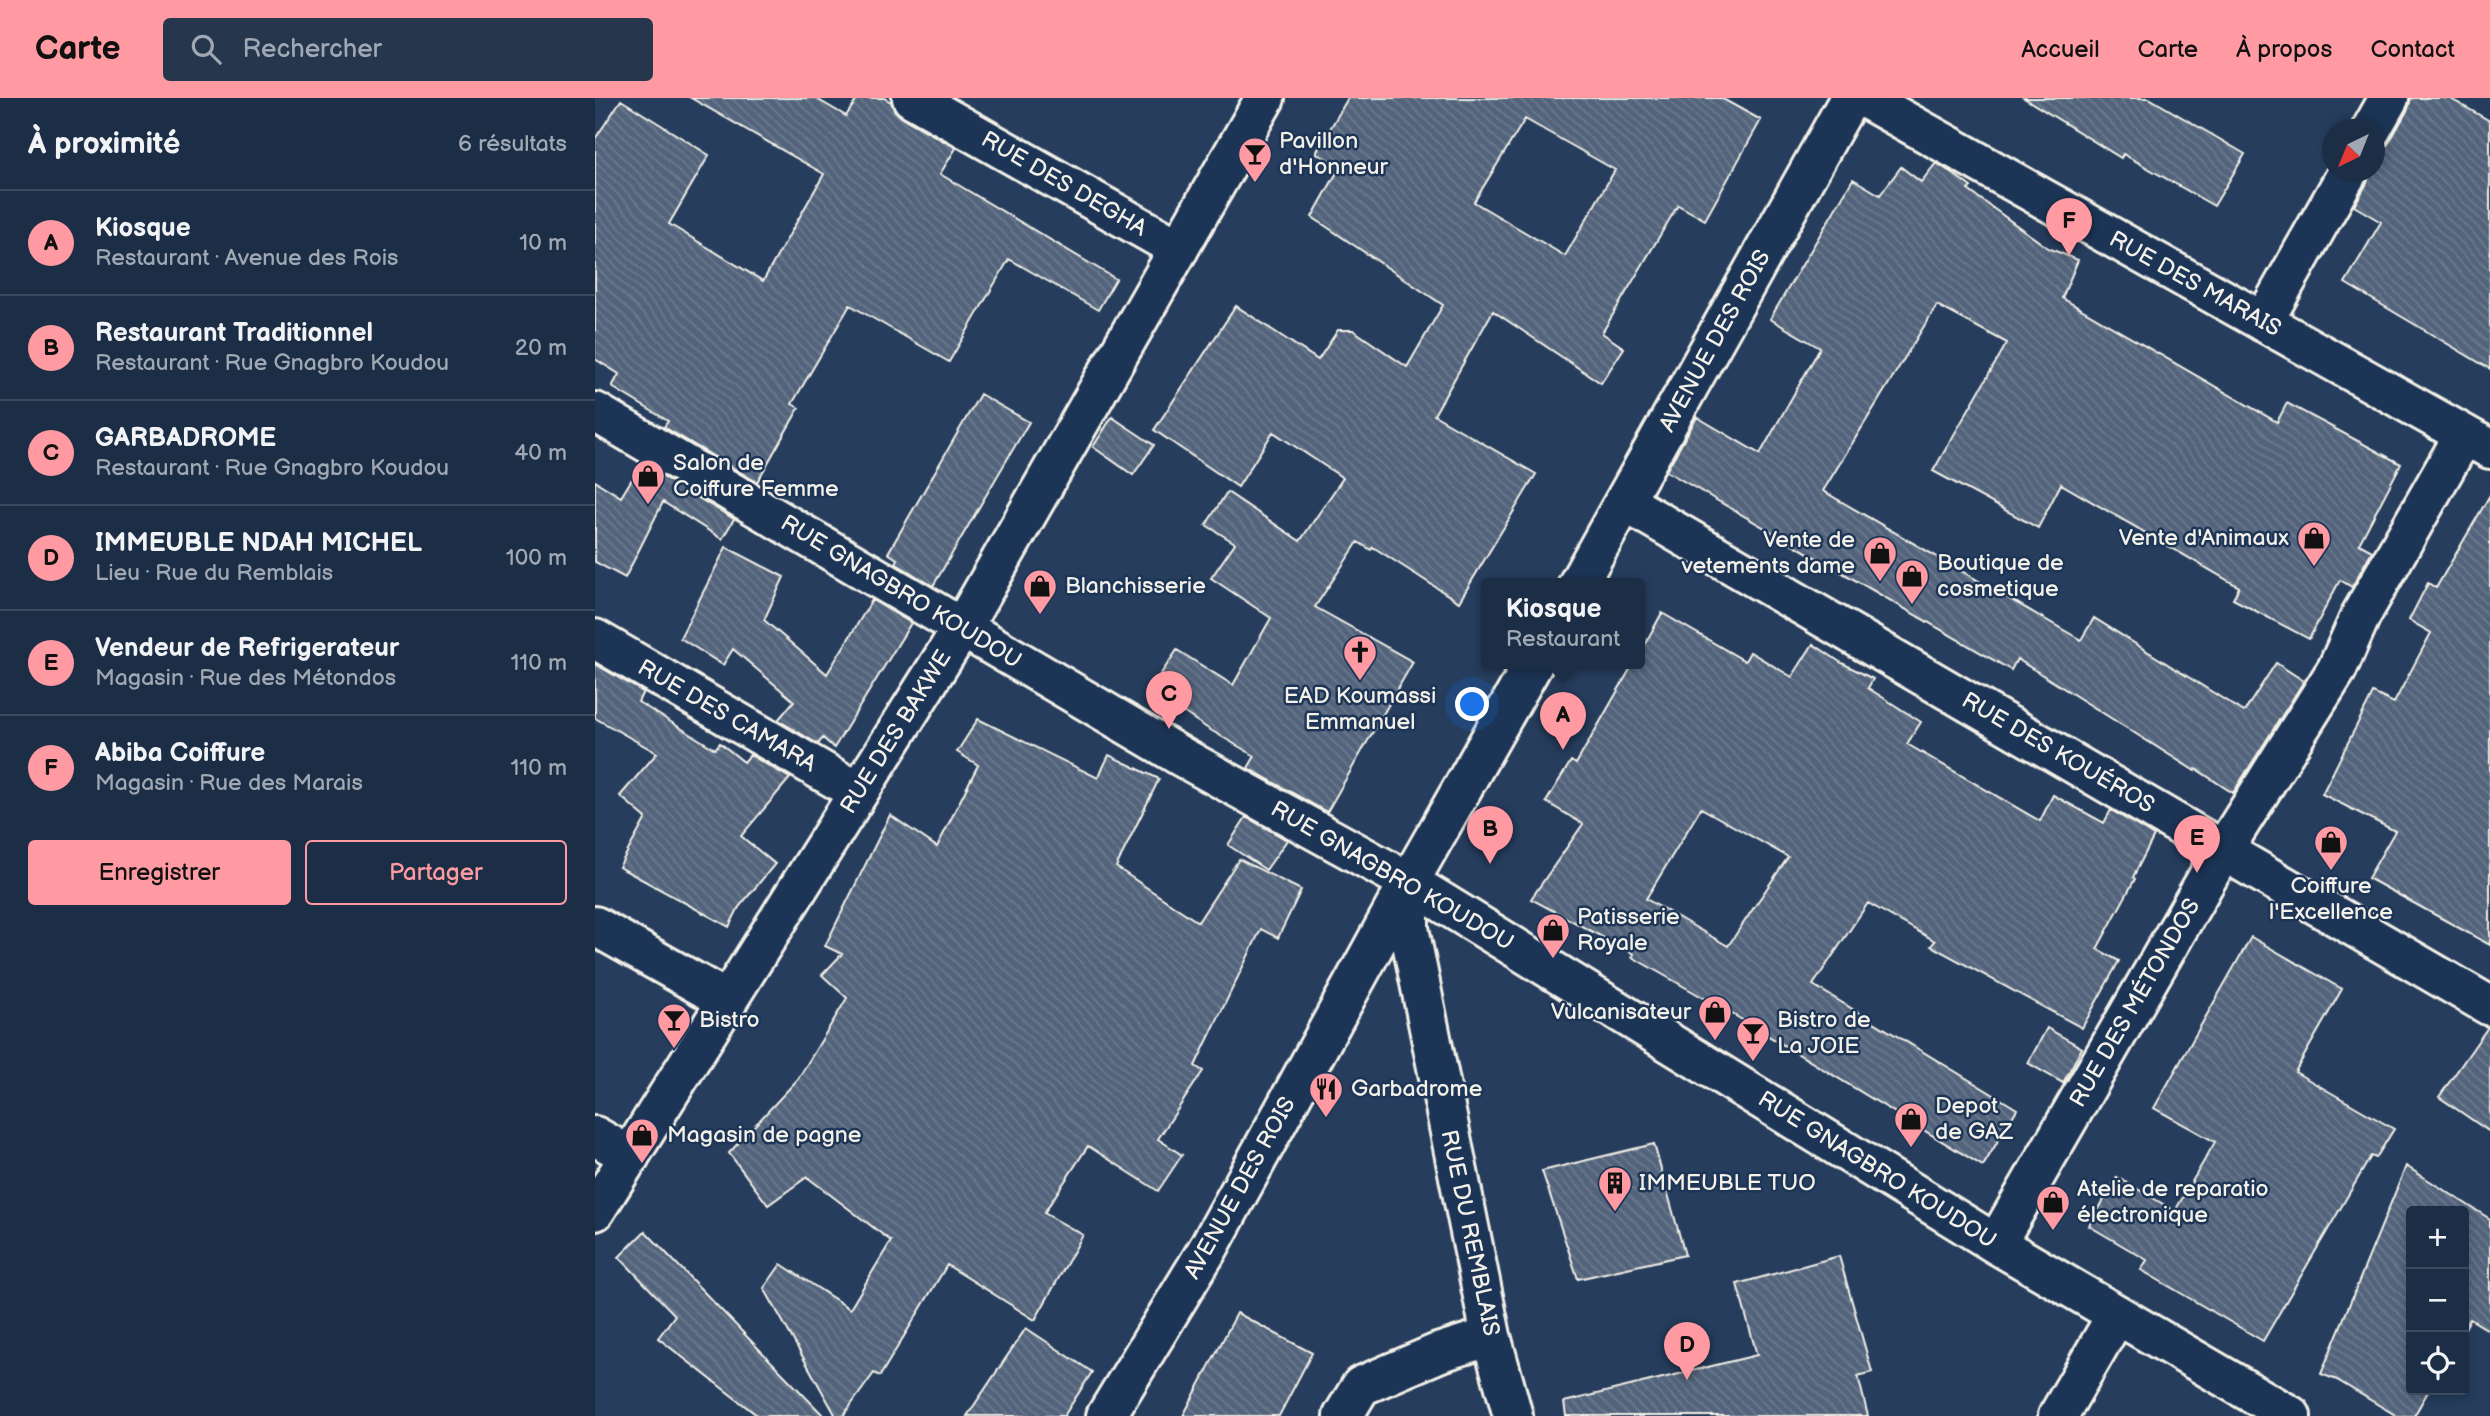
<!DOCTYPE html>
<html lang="fr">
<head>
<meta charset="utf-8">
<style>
	:root { --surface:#1c2e46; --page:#25364d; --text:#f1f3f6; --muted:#a0a8b3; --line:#3a4a5f; --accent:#ff9aa2 }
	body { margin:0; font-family:"Balsamiq Sans",sans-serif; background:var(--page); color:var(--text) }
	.controls { position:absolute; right:21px; bottom:21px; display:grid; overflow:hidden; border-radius:7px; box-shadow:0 4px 10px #0003 }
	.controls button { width:63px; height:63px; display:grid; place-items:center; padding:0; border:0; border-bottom:2px solid var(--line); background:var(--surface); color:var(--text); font:35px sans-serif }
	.compass { position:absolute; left:1727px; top:21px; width:63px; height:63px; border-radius:50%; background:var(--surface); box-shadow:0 4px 10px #0003; rotate:223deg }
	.you { position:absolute; left:878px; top:607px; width:24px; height:24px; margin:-18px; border:5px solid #fff; border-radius:50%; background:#1a73e8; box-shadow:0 0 0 10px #1a73e833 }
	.badge { display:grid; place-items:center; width:46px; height:46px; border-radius:50%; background:var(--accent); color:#111; font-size:23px; font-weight:700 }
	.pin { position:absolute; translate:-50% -58px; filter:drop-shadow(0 2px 4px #0008) }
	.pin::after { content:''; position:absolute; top:37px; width:24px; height:21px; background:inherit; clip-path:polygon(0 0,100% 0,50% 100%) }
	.popup { position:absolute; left:886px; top:480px; width:164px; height:91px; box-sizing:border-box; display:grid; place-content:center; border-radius:7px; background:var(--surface); filter:drop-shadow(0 2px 5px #0005); font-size:23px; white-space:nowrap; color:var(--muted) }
	.popup b { font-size:26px; color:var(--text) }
	.popup::after { content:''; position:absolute; left:50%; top:100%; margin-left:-14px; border:14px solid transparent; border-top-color:var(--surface) }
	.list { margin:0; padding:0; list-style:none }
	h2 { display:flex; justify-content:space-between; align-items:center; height:91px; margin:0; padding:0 28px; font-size:30px }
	h2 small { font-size:23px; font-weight:400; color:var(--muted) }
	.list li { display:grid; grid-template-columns:46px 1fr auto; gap:21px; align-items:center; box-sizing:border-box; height:105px; padding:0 28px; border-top:2px solid var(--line) }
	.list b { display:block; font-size:26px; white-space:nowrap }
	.list p { margin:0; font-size:23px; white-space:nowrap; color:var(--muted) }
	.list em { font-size:23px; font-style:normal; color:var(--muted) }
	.actions { display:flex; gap:14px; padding:21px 28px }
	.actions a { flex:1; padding:16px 0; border:2px solid var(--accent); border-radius:7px; text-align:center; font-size:24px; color:var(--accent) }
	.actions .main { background:var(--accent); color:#111 }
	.icon { flex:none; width:38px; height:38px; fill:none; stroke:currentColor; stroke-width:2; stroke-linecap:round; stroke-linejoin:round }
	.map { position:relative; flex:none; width:1895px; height:1318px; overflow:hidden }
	header { display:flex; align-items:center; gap:42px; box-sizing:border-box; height:98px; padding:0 35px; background:var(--accent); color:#111 }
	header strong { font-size:33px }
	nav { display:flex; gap:38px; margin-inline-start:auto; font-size:24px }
	.search { width:490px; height:63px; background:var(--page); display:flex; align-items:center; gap:18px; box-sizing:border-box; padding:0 24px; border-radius:7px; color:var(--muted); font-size:26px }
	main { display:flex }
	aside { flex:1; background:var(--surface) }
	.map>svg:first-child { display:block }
	.building { fill:url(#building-back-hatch); stroke:#f4f1e8; stroke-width:2; fill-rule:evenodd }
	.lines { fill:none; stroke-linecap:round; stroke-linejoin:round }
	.minor-casing { stroke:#f4f1e8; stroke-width:44 }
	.minor { stroke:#1d3557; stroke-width:38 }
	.labels { text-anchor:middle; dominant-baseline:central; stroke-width:5; stroke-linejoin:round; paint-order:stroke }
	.poi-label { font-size:23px; fill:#f4f1e8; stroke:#1d3557; text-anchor:start }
	.street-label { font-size:23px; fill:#f4f1e8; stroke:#1d3557 }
</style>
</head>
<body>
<header>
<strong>Carte</strong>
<div class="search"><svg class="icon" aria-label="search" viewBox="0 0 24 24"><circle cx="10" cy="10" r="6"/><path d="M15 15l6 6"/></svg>Rechercher</div>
<nav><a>Accueil</a><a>Carte</a><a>À propos</a><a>Contact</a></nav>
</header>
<main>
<aside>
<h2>À proximité<small>6 résultats</small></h2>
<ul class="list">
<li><span class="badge">A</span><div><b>Kiosque</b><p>Restaurant · Avenue des Rois</p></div><em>10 m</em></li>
<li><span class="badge">B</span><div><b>Restaurant Traditionnel</b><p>Restaurant · Rue Gnagbro Koudou</p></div><em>20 m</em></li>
<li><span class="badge">C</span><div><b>GARBADROME</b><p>Restaurant · Rue Gnagbro Koudou</p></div><em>40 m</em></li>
<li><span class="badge">D</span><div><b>IMMEUBLE NDAH MICHEL</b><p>Lieu · Rue du Remblais</p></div><em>100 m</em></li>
<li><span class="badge">E</span><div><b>Vendeur de Refrigerateur</b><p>Magasin · Rue des Métondos</p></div><em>110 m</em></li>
<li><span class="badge">F</span><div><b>Abiba Coiffure</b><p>Magasin · Rue des Marais</p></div><em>110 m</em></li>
</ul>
<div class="actions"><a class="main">Enregistrer</a><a>Partager</a></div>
</aside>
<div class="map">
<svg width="1895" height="1318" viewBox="0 0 1895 1318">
	<defs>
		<pattern id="building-back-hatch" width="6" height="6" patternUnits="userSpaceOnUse" patternTransform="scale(1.75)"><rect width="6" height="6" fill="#52647b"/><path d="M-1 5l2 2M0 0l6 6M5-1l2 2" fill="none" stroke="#6c7b8e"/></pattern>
	</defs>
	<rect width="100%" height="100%" fill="#263d5d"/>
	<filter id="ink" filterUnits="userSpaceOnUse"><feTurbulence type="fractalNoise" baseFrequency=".0143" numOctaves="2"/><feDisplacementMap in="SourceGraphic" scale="14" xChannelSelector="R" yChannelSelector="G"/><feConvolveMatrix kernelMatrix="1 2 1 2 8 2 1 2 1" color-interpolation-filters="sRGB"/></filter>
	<g filter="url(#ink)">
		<path class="building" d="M96,0H220L251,18L263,0H289L296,4L299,12L306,19L361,50L345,76L521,181L503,212L414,161L354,264L255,207L197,306L204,310L162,384L69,329L73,323L17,289L24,276L0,261V41L26,2L114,57L74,126L168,183L229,76Z
			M753,0H1126L1166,22L1110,122L1083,107L1007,235L1029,250L1006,285L898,213L839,317L941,376L864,504L778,449L776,452L763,444L720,509L818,564L732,714L653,670L660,658L612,630L555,592L582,552L638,587L676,520L616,480L640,445L611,427L632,394L705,443L748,380L678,334L643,389L559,332L641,208L723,262L743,232H758L812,269L848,207L717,119L745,69L721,55ZM930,21L1020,72L970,158L879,104Z
			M1429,0H1554L1650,56L1619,108L1528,56L1526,60Z
			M1816,0H1854L1895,23V271L1750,185L1786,124L1759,108L1772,85L1775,74H1780V65L1795,43L1813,11Z
			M1341,65L1357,75L1376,89L1373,92L1453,150L1483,162L1467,200L1682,324L1692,305L1806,366L1764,446L1777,453L1757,489L1745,482L1714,541L1638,501L1644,489L1466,386L1443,430L1338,373L1412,245L1342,207L1228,393L1486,542L1499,520L1649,614L1681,565L1709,583L1638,695L1601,671L1600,673L1422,561L1416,572L1071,373L1102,319L1165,356L1225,250L1175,221L1258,81L1285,97L1306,69L1326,84Z
			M385,296L434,324L338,488L300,465L302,461L293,455Z
			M517,319L559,347L538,377L498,349Z
			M46,366L139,421L127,441L68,404L30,480L0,464V383L26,399Z
			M1895,397V847L1773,780L1800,733L1727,696L1778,595L1799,605L1836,535L1814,522L1833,485L1841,490Z
			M131,449L189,479L169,522L232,576L277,502L316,525L239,650L228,640L223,646L183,622L199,603L138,551L128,567L85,540Z
			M1067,515L1150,563L1155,554L1197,579L1218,546L1245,564L1278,581L1273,590L1326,624L1312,646L1445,723L1458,697L1509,725L1516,712L1559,738L1538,779L1540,781L1502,851L1524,863L1487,930L1336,848L1340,843L1273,805L1218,887L1422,1011L1388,1068L1144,920L1037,859L1039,856L936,801L988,726L951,704L976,663L981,666L1038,566H1045V555ZM1106,710L1193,759L1133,848L1051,801Z
			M0,566L48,594L43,604L120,651L125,645L149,664L155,657L195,680L146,738L180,766L144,809L134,829L24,769L51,720L25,698L62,655L0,620Z
			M383,621L503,680L514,657L564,681L521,769L603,824L644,761L706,792L683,840L666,831L600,968L608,973L563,1041L587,1057L563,1093L493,1048L449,1115L488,1137L440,1222L352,1167L285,1278L279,1275L248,1318H241L169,1190L186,1166L255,1211L296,1143L212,1079L173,1107L134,1055L203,981L252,900L227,877L247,856L230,848L295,717L342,749L383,667L362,654Z
			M651,719L692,742L671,772L633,747Z
			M1656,839L1747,891L1700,974L1799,1031L1781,1060L1776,1058L1668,1243L1546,1172L1552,1162L1494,1128L1522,1079L1580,1113L1620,1044L1559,1010Z
			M1893,929L1895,930V1034L1844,999Z
			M1452,930L1487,950L1468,985L1433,965Z
			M1059,1046L1090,1157L983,1181L947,1073Z
			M1811,1068L1895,1121V1233L1875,1221L1869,1232V1113H1816V1292H1834L1819,1318H1802L1742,1282L1726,1276Z
			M50,1133L158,1245L229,1318H163L63,1240L80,1217L24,1159Z
			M1244,1158L1277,1274L1263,1278L1273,1318H971L969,1304L1162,1257L1142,1186Z
			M642,1215L717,1255L684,1318H588Z
			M431,1230L497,1274L469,1318H372Z"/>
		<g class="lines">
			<g class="minor-casing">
				<path id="minor" d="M317,0L584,151
					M1269,0L1895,351
					M1776,32L1794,0
					M1668,224L1753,74
					M0,314L587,659L814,784L1401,1146L1696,1318
					M1030,404L1895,908
					M983,486L1255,0
					M0,541L263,694
					M814,786V830L896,1238L918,1318
					M0,828L133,903
					M0,1038L35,1058
					M0,1113L367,530L670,0
					M1401,1146L1629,751L1742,571L1766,517L1869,337
					M511,1318L614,1149L814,784L938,566
					M748,1318L766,1288L843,1255L896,1238
					M1463,1318L1521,1218"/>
			</g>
			<use href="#minor" class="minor"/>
		</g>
	</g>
	<defs>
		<g id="bar-pin" transform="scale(1.75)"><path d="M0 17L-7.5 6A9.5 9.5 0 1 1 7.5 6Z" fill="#ff9aa2" stroke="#1d3557"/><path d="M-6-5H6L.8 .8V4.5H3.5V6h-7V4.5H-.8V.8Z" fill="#111"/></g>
		<g id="shop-pin" transform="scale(1.75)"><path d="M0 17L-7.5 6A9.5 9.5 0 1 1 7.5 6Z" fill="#ff9aa2" stroke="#1d3557"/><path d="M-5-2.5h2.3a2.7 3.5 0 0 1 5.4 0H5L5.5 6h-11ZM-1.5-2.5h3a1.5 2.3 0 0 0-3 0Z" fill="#111"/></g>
		<g id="church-pin" transform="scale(1.75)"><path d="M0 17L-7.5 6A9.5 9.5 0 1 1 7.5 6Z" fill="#ff9aa2" stroke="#1d3557"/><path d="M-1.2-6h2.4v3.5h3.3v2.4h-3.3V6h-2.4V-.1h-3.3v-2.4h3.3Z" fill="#111"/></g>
		<g id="restaurant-pin" transform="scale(1.75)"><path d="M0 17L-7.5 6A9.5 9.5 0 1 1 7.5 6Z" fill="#ff9aa2" stroke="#1d3557"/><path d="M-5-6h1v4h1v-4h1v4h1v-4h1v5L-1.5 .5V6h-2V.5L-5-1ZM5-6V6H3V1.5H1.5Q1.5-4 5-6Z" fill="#111"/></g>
		<g id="building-pin" transform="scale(1.75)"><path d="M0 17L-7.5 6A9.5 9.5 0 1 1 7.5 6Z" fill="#ff9aa2" stroke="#1d3557"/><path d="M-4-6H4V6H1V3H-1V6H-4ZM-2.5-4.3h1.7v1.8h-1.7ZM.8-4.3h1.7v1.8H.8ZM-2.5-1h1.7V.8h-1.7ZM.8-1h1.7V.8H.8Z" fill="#111"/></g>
	</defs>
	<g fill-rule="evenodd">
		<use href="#bar-pin" x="660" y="56"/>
		<use href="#shop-pin" x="53" y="378"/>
		<use href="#shop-pin" x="1719" y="440"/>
		<use href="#shop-pin" x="1285" y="455"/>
		<use href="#shop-pin" x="1317" y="478"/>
		<use href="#shop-pin" x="445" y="488"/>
		<use href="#church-pin" x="765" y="554"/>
		<use href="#shop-pin" x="1736" y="744"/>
		<use href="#shop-pin" x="958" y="832"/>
		<use href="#shop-pin" x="1120" y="914"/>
		<use href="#bar-pin" x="79" y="922"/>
		<use href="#bar-pin" x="1158" y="935"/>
		<use href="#restaurant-pin" x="731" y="991"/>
		<use href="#shop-pin" x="1316" y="1021"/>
		<use href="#shop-pin" x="47" y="1037"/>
		<use href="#building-pin" x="1020" y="1085"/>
		<use href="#shop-pin" x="1458" y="1104"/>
	</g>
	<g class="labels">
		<g class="poi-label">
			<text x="684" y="43">Pavillon<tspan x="684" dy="26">d'Honneur</tspan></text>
			<text x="78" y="365">Salon de<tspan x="78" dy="26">Coiffure Femme</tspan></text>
			<text x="1694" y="440" text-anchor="end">Vente d'Animaux</text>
			<text x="1260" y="442" text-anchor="end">Vente de<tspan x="1260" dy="26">vetements dame</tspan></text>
			<text x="1342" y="465">Boutique de<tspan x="1342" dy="26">cosmetique</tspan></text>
			<text x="470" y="488">Blanchisserie</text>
			<text x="765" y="598" text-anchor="middle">EAD Koumassi<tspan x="765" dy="26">Emmanuel</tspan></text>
			<text x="1736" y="788" text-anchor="middle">Coiffure<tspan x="1736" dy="26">l'Excellence</tspan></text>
			<text x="982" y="819">Patisserie<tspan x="982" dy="26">Royale</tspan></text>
			<text x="1096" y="914" text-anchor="end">Vulcanisateur</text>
			<text x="104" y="922">Bistro</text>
			<text x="1182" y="922">Bistro de<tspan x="1182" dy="26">La JOIE</tspan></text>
			<text x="756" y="991">Garbadrome</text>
			<text x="1340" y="1008">Depot<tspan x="1340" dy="26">de GAZ</tspan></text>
			<text x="72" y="1037">Magasin de pagne</text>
			<text x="1044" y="1085">IMMEUBLE TUO</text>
			<text x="1482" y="1091">Atelie de reparatio<tspan x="1482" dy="26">électronique</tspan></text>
		</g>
		<g class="street-label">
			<text transform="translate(469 86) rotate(30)">RUE DES DEGHA</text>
			<text transform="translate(1600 186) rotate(29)">RUE DES MARAIS</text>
			<text transform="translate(1120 243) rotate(-61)">AVENUE DES ROIS</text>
			<text transform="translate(306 494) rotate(31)">RUE GNAGBRO KOUDOU</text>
			<text transform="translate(132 618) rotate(30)">RUE DES CAMARA</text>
			<text transform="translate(301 634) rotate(-58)">RUE DES BAKWE</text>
			<text transform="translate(1463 655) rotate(30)">RUE DES KOUÉROS</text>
			<text transform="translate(797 778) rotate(30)">RUE GNAGBRO KOUDOU</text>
			<text transform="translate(1540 905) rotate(-60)">RUE DES MÉTONDOS</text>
			<text transform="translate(1282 1072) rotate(32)">RUE GNAGBRO KOUDOU</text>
			<text transform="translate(645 1090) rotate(-61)">AVENUE DES ROIS</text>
			<text transform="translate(875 1135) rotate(78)">RUE DU REMBLAIS</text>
		</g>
	</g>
</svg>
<div class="controls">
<button>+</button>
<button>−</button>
<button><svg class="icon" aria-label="locate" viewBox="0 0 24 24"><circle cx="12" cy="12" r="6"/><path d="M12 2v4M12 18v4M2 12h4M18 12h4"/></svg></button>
</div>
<svg class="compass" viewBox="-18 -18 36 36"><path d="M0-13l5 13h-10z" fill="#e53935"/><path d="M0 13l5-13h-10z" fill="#a0a8b3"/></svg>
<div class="you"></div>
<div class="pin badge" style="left:968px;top:652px">A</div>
<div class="popup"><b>Kiosque</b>Restaurant</div>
<div class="pin badge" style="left:895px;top:766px">B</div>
<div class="pin badge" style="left:574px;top:631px">C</div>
<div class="pin badge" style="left:1092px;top:1282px">D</div>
<div class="pin badge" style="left:1602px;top:775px">E</div>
<div class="pin badge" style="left:1474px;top:158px">F</div>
</div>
</main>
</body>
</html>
